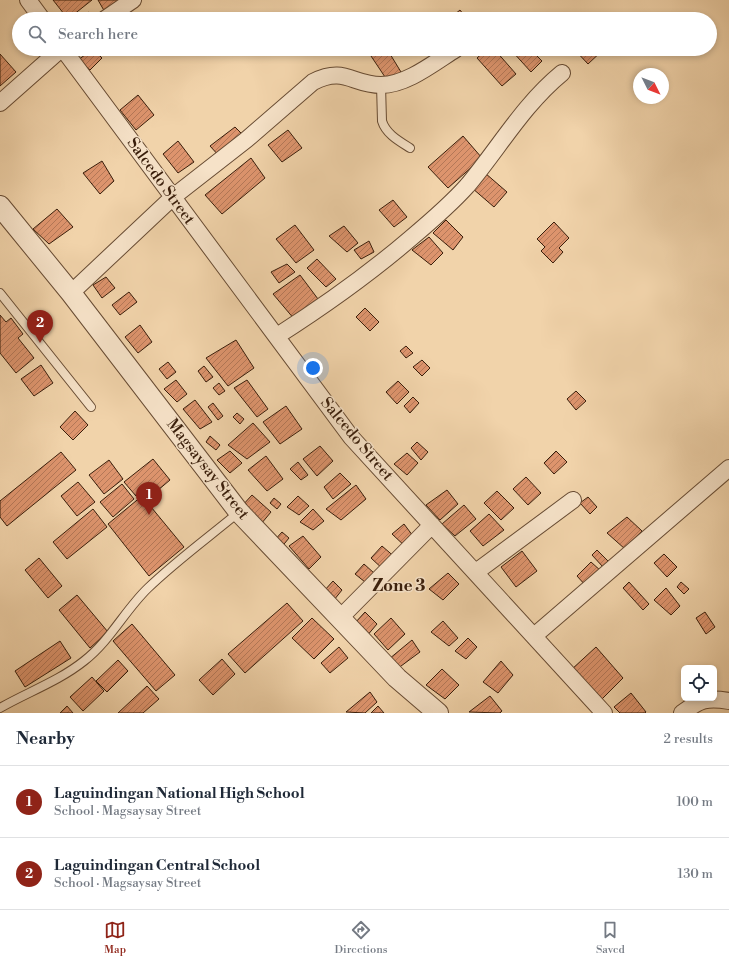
<!DOCTYPE html>
<html lang="en">
<head>
<meta charset="utf-8">
<style>
	:root { --surface:#fff; --page:#f2f2f3; --text:#1f2937; --muted:#747a83; --line:#e0e1e3; --accent:#8f2418 }
	body { margin:0; font-family:"Libre Bodoni",serif; background:var(--page); color:var(--text) }
	.controls { position:absolute; right:12px; bottom:12px; display:grid; overflow:hidden; border-radius:6px; box-shadow:0 2px 6px #0003 }
	.controls button { width:36px; height:36px; display:grid; place-items:center; padding:0; border:0; border-bottom:1px solid var(--line); background:var(--surface); color:var(--text); font:20px sans-serif }
	.compass { position:absolute; left:633px; top:68px; width:36px; height:36px; border-radius:50%; background:var(--surface); box-shadow:0 2px 6px #0003; rotate:132deg }
	.you { position:absolute; left:313px; top:368px; width:14px; height:14px; margin:-10px; border:3px solid #fff; border-radius:50%; background:#1a73e8; box-shadow:0 0 0 6px #1a73e833 }
	.badge { display:grid; place-items:center; width:26px; height:26px; border-radius:50%; background:var(--accent); color:#fff; font-size:13px; font-weight:700 }
	.pin { position:absolute; translate:-50% -33px; filter:drop-shadow(0 1px 2px #0008) }
	.pin::after { content:''; position:absolute; top:21px; width:14px; height:12px; background:inherit; clip-path:polygon(0 0,100% 0,50% 100%) }
	.list { margin:0; padding:0; list-style:none }
	h2 { display:flex; justify-content:space-between; align-items:center; height:52px; margin:0; padding:0 16px; font-size:17px }
	h2 small { font-size:13px; font-weight:400; color:var(--muted) }
	.list li { display:grid; grid-template-columns:26px 1fr auto; gap:12px; align-items:center; box-sizing:border-box; height:72px; padding:0 16px; border-top:1px solid var(--line) }
	.list b { display:block; font-size:15px; white-space:nowrap }
	.list p { margin:0; font-size:13px; white-space:nowrap; color:var(--muted) }
	.list em { font-size:13px; font-style:normal; color:var(--muted) }
	.icon { flex:none; width:22px; height:22px; fill:none; stroke:currentColor; stroke-width:2; stroke-linecap:round; stroke-linejoin:round }
	.map { position:relative; flex:none; width:729px; height:713px; overflow:hidden }
	.search { position:absolute; background:var(--surface); box-shadow:0 2px 6px #0003; left:12px; right:12px; top:12px; height:44px; display:flex; align-items:center; gap:10px; box-sizing:border-box; padding:0 14px; border-radius:22px; color:var(--muted); font-size:15px }
	.sheet { height:196px; background:var(--surface) }
	nav { display:flex; justify-content:space-around; align-items:center; box-sizing:border-box; height:56px; border-top:1px solid var(--line); background:var(--surface); font-size:11px; color:var(--muted) }
	nav a { display:grid; justify-items:center; gap:2px }
	nav .on { color:var(--accent) }
	.map>svg:first-child { display:block }
	.building { fill:url(#building-hatch); stroke:#391e0b }
	.lines { fill:none; stroke-linecap:round; stroke-linejoin:round }
	.service-casing { stroke:#674b33; stroke-width:10 }
	.minor-casing { stroke:#674b33; stroke-width:18 }
	.tertiary-casing { stroke:#674b33; stroke-width:22 }
	.service { stroke:#f6e2c8; stroke-width:8 }
	.minor { stroke:#f6e2c8; stroke-width:16 }
	.tertiary { stroke:#f6e2c8; stroke-width:20 }
	.labels { text-anchor:middle; dominant-baseline:central; stroke-width:3; stroke-linejoin:round; paint-order:stroke }
	.street-label { font-size:16px; fill:#391e0b; stroke:#f6e2c8 }
	.neighbourhood-label { font-size:17px; font-weight:bold; fill:#391e0b; stroke:#f6e2c8 }
</style>
</head>
<body>
<div class="map">
<svg width="729" height="713" viewBox="0 0 729 713">
	<defs>
		<pattern id="building-hatch" width="6" height="6" patternUnits="userSpaceOnUse"><rect width="6" height="6" fill="#dd946d"/><path d="M-1 1l2-2M0 6l6-6M5 7l2-2" fill="none" stroke="#b47858"/></pattern>
	</defs>
	<rect width="100%" height="100%" fill="#f1d3aa"/>
	<filter id="stains"><feTurbulence type="fractalNoise" baseFrequency=".005" numOctaves="4"/><feColorMatrix values="0 0 0 0 .2 0 0 0 0 .09 0 0 0 0 .02 0 0 0 .5 -.17"/></filter>
	<radialGradient id="worn" r=".72"><stop offset=".6" stop-color="#630" stop-opacity="0"/><stop offset="1" stop-color="#630" stop-opacity=".3"/></radialGradient>
	<path class="building" d="M53,0H92L68,19Z
		M98,0H118L122,5L106,14Z
		M460,10L467,19H449Z
		M89,12L94,19H79Z
		M93,49L102,58L90,70L78,60Z
		M375,49H387L401,72L387,80L369,53Z
		M512,49H530L542,61L531,72L511,50Z
		M574,49H604L588,64Z
		M486,50L490,54L495,50L516,74L502,86L477,58Z
		M0,54L16,72L0,86Z
		M138,95L154,115L136,130L120,110Z
		M235,127L245,137L220,157L210,146Z
		M288,130L302,148L282,162L268,145Z
		M463,136L482,158L448,188L428,167Z
		M178,141L194,162L178,173L163,154Z
		M251,158L265,178L222,214L205,195Z
		M102,161L114,181L100,194L83,173Z
		M485,173L507,192L494,207L472,188Z
		M393,200L407,217L394,227L379,210Z
		M57,209L73,227L49,244L33,229Z
		M446,220L463,237L453,250L433,233Z
		M554,222L569,238L559,248L563,252L553,263L541,251L545,247L537,239Z
		M295,225L314,250L296,263L276,239Z
		M344,226L358,243L347,252L329,236Z
		M429,237L443,253L431,265L412,250Z
		M369,241L374,252L361,259L354,250Z
		M317,259L336,279L326,287L307,268Z
		M287,264L295,272L279,283L271,272Z
		M300,275L321,303L295,320L273,294Z
		M106,277L115,288L102,298L93,285Z
		M129,292L137,302L120,315L112,305Z
		M365,308L379,322L370,331L356,317Z
		M0,315L6,322L11,318L23,334L18,338L34,358L16,373L0,353Z
		M140,325L152,342L138,353L125,337Z
		M236,340L254,368L228,386L206,358Z
		M406,346L413,353L406,358L400,351Z
		M422,360L430,368L422,376L413,367Z
		M168,362L176,372L167,379L159,369Z
		M41,365L53,383L34,396L21,379Z
		M204,366L213,377L206,382L198,371Z
		M176,380L187,394L177,402L164,389Z
		M247,380L268,409L257,417L234,388Z
		M398,381L409,392L397,404L386,392Z
		M219,383L225,391L219,395L213,388Z
		M576,391L586,401L576,410L567,399Z
		M413,397L419,403L410,413L404,406Z
		M195,400L212,422L200,429L183,409Z
		M213,403L223,416L218,420L208,407Z
		M286,406L302,429L280,444L263,422Z
		M75,411L88,425L73,440L60,427Z
		M237,413L244,419L240,424L233,417Z
		M253,423L270,442L247,459L228,445Z
		M210,436L220,445L216,450L206,442Z
		M417,442L428,452L421,460L411,448Z
		M320,446L333,461L317,476L303,459Z
		M230,451L242,463L230,473L217,460Z
		M556,451L567,462L554,474L544,463Z
		M61,452L76,470L7,526L0,517V501Z
		M407,453L418,463L407,475L394,464Z
		M266,456L283,479L267,491L248,470Z
		M153,459L170,480L151,496L145,488L136,496L124,482Z
		M109,460L123,479L104,494L89,475Z
		M298,462L308,475L301,480L290,469Z
		M340,473L351,484L333,499L324,487Z
		M526,477L541,493L528,505L513,489Z
		M78,482L95,502L77,516L61,496Z
		M122,484L134,499L113,517L100,502Z
		M356,485L366,499L341,520L326,509Z
		M447,490L458,504L440,520L426,505Z
		M497,491L514,508L501,520L484,503Z
		M252,495L271,512L261,524L241,507Z
		M142,496L184,547L149,576L108,524Z
		M298,496L309,506L299,515L287,507Z
		M588,497L597,507L590,514L580,503Z
		M274,498L281,504L277,509L270,503Z
		M464,505L476,519L455,536L442,524Z
		M93,509L107,527L67,559L53,542Z
		M313,509L324,521L313,530L300,522Z
		M489,514L504,530L483,546L470,531Z
		M627,517L642,531L625,549L607,533Z
		M404,524L416,540L407,548L392,534Z
		M282,532L289,538L280,549L273,542Z
		M303,536L321,557L309,569L289,546Z
		M382,546L397,559L385,571L371,558Z
		M597,550L609,562L603,567L592,555Z
		M522,551L537,571L516,587L501,567Z
		M664,554L677,567L667,577L654,563Z
		M39,558L62,586L48,598L25,570Z
		M591,562L601,571L586,586L577,576Z
		M364,564L374,573L365,582L355,574Z
		M448,573L459,584L443,600L429,589Z
		M333,581L342,590L334,600L324,591Z
		M629,582L649,604L643,610L623,588Z
		M681,582L689,589L684,594L677,587Z
		M666,588L680,606L671,615L654,600Z
		M77,595L108,632L90,648L59,610Z
		M287,603L303,621L245,673L228,654Z
		M365,612L377,624L366,637L354,624Z
		M705,612L715,627L706,634L696,618Z
		M312,618L334,639L314,659L292,638Z
		M391,618L405,634L388,650L374,634Z
		M443,621L458,638L449,646L431,632Z
		M132,624L175,675L156,691L113,641Z
		M468,638L477,647L466,659L455,651Z
		M412,640L420,652L397,669L389,659Z
		M60,641L71,658L25,687L15,671Z
		M339,647L348,658L330,673L321,663Z
		M596,647L623,678L600,701L571,670Z
		M222,659L235,674L213,695L199,680Z
		M118,660L128,671L107,692L96,681Z
		M501,661L513,675L498,693L483,682Z
		M442,669L459,685L445,699L426,685Z
		M92,677L104,691L83,711L70,697Z
		M147,686L159,699L143,713H118Z
		M370,692L377,702L365,713L346,712Z
		M631,693L646,712L645,713H620L614,707Z
		M490,696L502,711L500,713L469,712Z
		M67,706L73,713H60Z
		M378,706L384,713H371Z"/>
	<g class="lines">
		<g class="service-casing">
			<path id="service" d="M381,85L382,121C386,134 399,141 410,148
				M0,293L91,407
				M0,708C28,692 59,681 84,661C110,641 125,610 148,588C176,561 209,537 239,512"/>
		</g>
		<g class="minor-casing">
			<path id="minor" d="M28,0L42,19
				M105,19L133,0
				M63,49L351,437L604,713
				M0,103L61,49
				M71,293L173,197L246,140L313,82C345,66 352,85 381,85C407,85 435,62 456,49
				M277,336C324,306 369,274 411,238C430,222 450,205 467,186C499,148 523,105 562,73
				M476,572L573,500
				M340,618L432,525
				M534,636L729,468
				M682,713C700,700 706,697 729,701"/>
		</g>
		<g class="tertiary-casing">
			<path id="tertiary" d="M0,206L71,293L239,512L397,678L438,713"/>
		</g>
		<use href="#service" class="service"/>
		<use href="#minor" class="minor"/>
		<use href="#tertiary" class="tertiary"/>
	</g>
	<g class="labels">
		<g class="street-label">
			<text transform="translate(161 181) rotate(54)">Salcedo Street</text>
			<text transform="translate(357 439) rotate(50)">Salcedo Street</text>
			<text transform="translate(208 469) rotate(52)">Magsaysay Street</text>
		</g>
		<g class="neighbourhood-label">
			<text x="399" y="586">Zone 3</text>
		</g>
	</g>
	<rect width="100%" height="100%" filter="url(#stains)"/>
	<rect width="100%" height="100%" fill="url(#worn)"/>
</svg>
<div class="controls">
<button><svg class="icon" aria-label="locate" viewBox="0 0 24 24"><circle cx="12" cy="12" r="6"/><path d="M12 2v4M12 18v4M2 12h4M18 12h4"/></svg></button>
</div>
<svg class="compass" viewBox="-18 -18 36 36"><path d="M0-13l5 13h-10z" fill="#e53935"/><path d="M0 13l5-13h-10z" fill="#747a83"/></svg>
<div class="you"></div>
<div class="pin badge" style="left:149px;top:515px">1</div>
<div class="pin badge" style="left:40px;top:343px">2</div>
<div class="search"><svg class="icon" aria-label="search" viewBox="0 0 24 24"><circle cx="10" cy="10" r="6"/><path d="M15 15l6 6"/></svg>Search here</div>
</div>
<section class="sheet">
<h2>Nearby<small>2 results</small></h2>
<ul class="list">
<li><span class="badge">1</span><div><b>Laguindingan National High School</b><p>School · Magsaysay Street</p></div><em>100 m</em></li>
<li><span class="badge">2</span><div><b>Laguindingan Central School</b><p>School · Magsaysay Street</p></div><em>130 m</em></li>
</ul>
</section>
<nav>
<a class="on"><svg class="icon" aria-label="map" viewBox="0 0 24 24"><path d="M3 6l6-2 6 2 6-2v14l-6 2-6-2-6 2zM9 4v14M15 6v14"/></svg>Map</a>
<a><svg class="icon" aria-label="directions" viewBox="0 0 24 24"><path d="M12 3l9 9-9 9-9-9zM9 14v-3h6M13 9l2 2-2 2"/></svg>Directions</a>
<a><svg class="icon" aria-label="saved" viewBox="0 0 24 24"><path d="M7 4h10v16l-5-4-5 4z"/></svg>Saved</a>
</nav>
</body>
</html>
